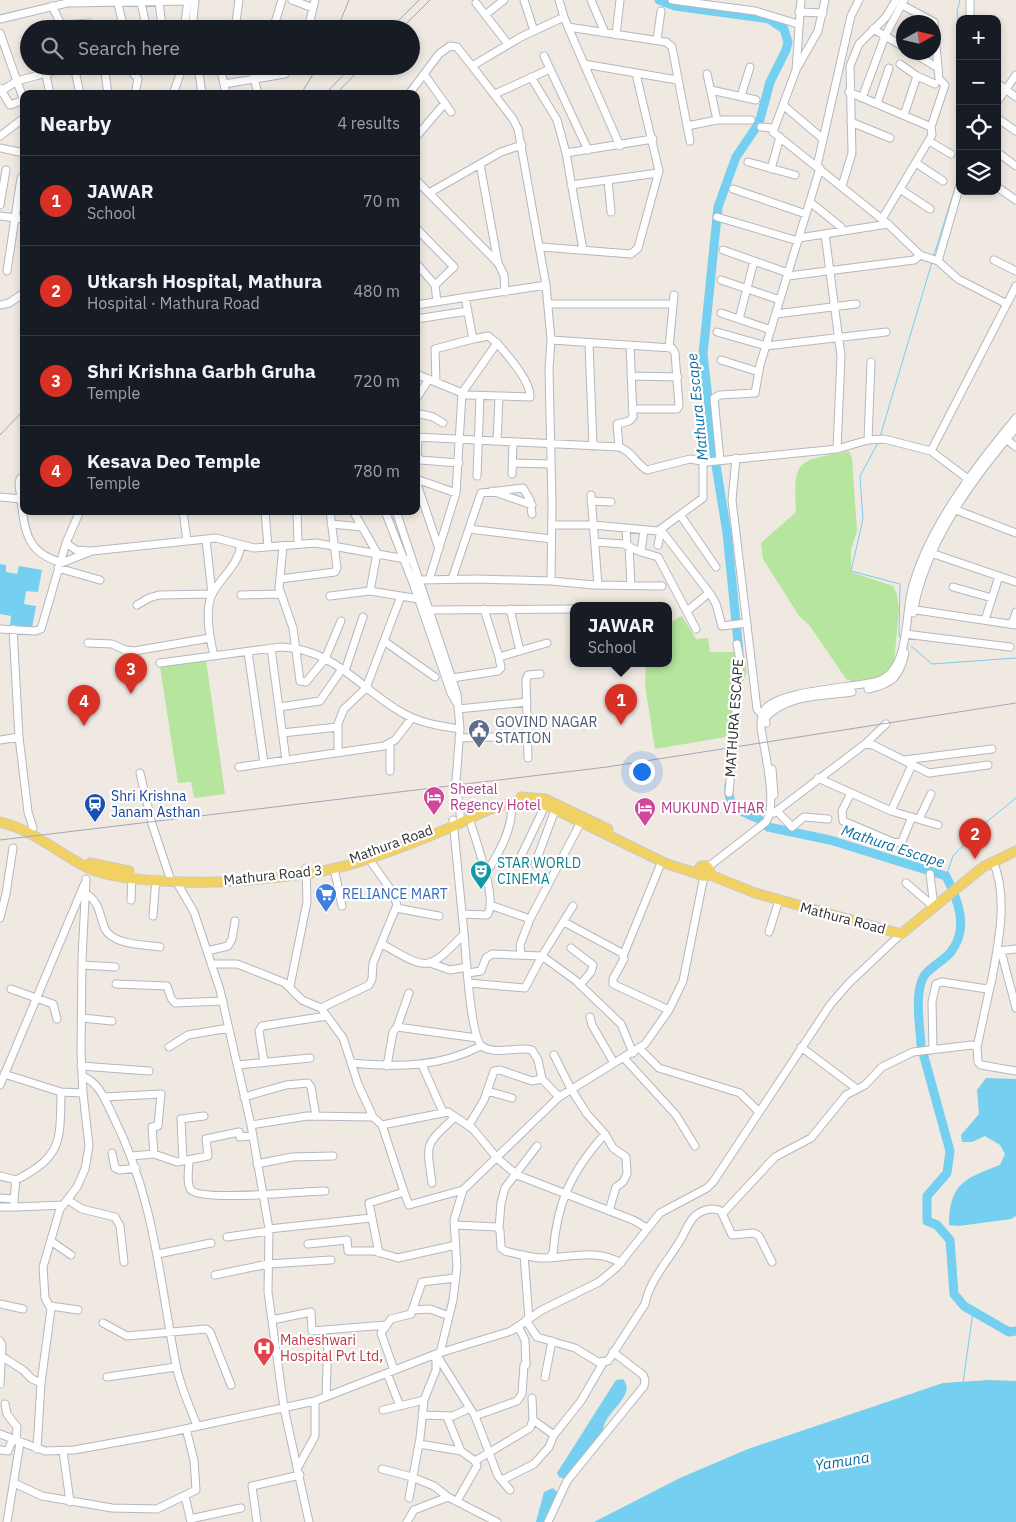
<!DOCTYPE html>
<html lang="en">
<head>
<meta charset="utf-8">
<style>
	:root { --surface:#171b24; --page:#242831; --text:#f1f3f6; --muted:#9ea1a6; --line:#363941; --accent:#d93025 }
	body { margin:0; font-family:"IBM Plex Sans",sans-serif; background:var(--page); color:var(--text) }
	.controls { position:absolute; right:15px; top:15px; display:grid; overflow:hidden; border-radius:10px; box-shadow:0 2px 8px #0003 }
	.controls button { width:45px; height:45px; display:grid; place-items:center; padding:0; border:0; border-bottom:1px solid var(--line); background:var(--surface); color:var(--text); font:25px sans-serif }
	.compass { position:absolute; left:896px; top:15px; width:45px; height:45px; border-radius:50%; background:var(--surface); box-shadow:0 2px 8px #0003; rotate:82deg }
	.you { position:absolute; left:641px; top:771px; width:18px; height:18px; margin:-12px; border:4px solid #fff; border-radius:50%; background:#1a73e8; box-shadow:0 0 0 8px #1a73e833 }
	.badge { display:grid; place-items:center; width:32px; height:32px; border-radius:50%; background:var(--accent); color:#fff; font-size:16px; font-weight:700 }
	.pin { position:absolute; translate:-50% -41px; filter:drop-shadow(0 1px 2px #0008) }
	.pin::after { content:''; position:absolute; top:26px; width:18px; height:15px; background:inherit; clip-path:polygon(0 0,100% 0,50% 100%) }
	.popup { position:absolute; left:570px; top:602px; width:102px; height:65px; box-sizing:border-box; display:grid; place-content:center; border-radius:10px; background:var(--surface); filter:drop-shadow(0 1px 4px #0005); font-size:16px; white-space:nowrap; color:var(--muted) }
	.popup b { font-size:19px; color:var(--text) }
	.popup::after { content:''; position:absolute; left:50%; top:100%; margin-left:-10px; border:10px solid transparent; border-top-color:var(--surface) }
	.list { margin:0; padding:0; list-style:none }
	h2 { display:flex; justify-content:space-between; align-items:center; height:65px; margin:0; padding:0 20px; font-size:21px }
	h2 small { font-size:16px; font-weight:400; color:var(--muted) }
	.list li { display:grid; grid-template-columns:32px 1fr auto; gap:15px; align-items:center; box-sizing:border-box; height:90px; padding:0 20px; border-top:1px solid var(--line) }
	.list b { display:block; font-size:19px; white-space:nowrap }
	.list p { margin:0; font-size:16px; white-space:nowrap; color:var(--muted) }
	.list em { font-size:16px; font-style:normal; color:var(--muted) }
	.icon { flex:none; width:28px; height:28px; fill:none; stroke:currentColor; stroke-width:2; stroke-linecap:round; stroke-linejoin:round }
	.map { position:relative; flex:none; width:1016px; height:1522px; overflow:hidden }
	.search { position:absolute; background:var(--surface); box-shadow:0 2px 8px #0003; left:20px; top:20px; width:400px; height:55px; display:flex; align-items:center; gap:12px; box-sizing:border-box; padding:0 18px; border-radius:28px; color:var(--muted); font-size:19px }
	.panel { position:absolute; background:var(--surface); box-shadow:0 2px 8px #0003; left:20px; top:90px; width:400px; height:425px; border-radius:10px }
	.map>svg:first-child { display:block }
	.green { fill:#b6e59e }
	.water { fill:#75cff0 }
	.lines { fill:none; stroke-linecap:round; stroke-linejoin:round }
	.stream { stroke:#75cff0; stroke-width:1 }
	.river { stroke:#75cff0; stroke-width:9 }
	.minor-casing { stroke:#b4b7c1; stroke-width:9 }
	.major-casing { stroke:#c9c9c9; stroke-width:11 }
	.minor { stroke:#fff; stroke-width:7 }
	.major { stroke:#f2d163; stroke-width:9 }
	.rail { stroke:#a3a6b8; stroke-width:1 }
	.labels { text-anchor:middle; dominant-baseline:central; stroke-width:4.5; stroke-linejoin:round; paint-order:stroke }
	.street-label { font-size:14px; fill:#2e2e2e; stroke:#fff }
	.service-label { font-size:14px; fill:#4e5e75; stroke:#fff; text-anchor:start }
	.hotel-label { font-size:14px; fill:#b23c85; stroke:#fff; text-anchor:start }
	.transit-label { font-size:14px; fill:#164399; stroke:#fff; text-anchor:start }
	.culture-label { font-size:14px; fill:#0d838f; stroke:#fff; text-anchor:start }
	.shop-label { font-size:14px; fill:#366cbe; stroke:#fff; text-anchor:start }
	.health-label { font-size:14px; fill:#be3a42; stroke:#fff; text-anchor:start }
	.water-label { font-size:15px; font-style:italic; fill:#0d6fa3; stroke:#fff }
</style>
</head>
<body>
<div class="map">
<svg width="1016" height="1522" viewBox="0 0 1016 1522">
	<rect width="100%" height="100%" fill="#efe9e1"/>
	<path class="green" d="M849,451L852,458L857,531L851,550V572L893,586L897,594L899,608L894,664L886,674L857,683L846,679L810,626L799,616L763,559L761,543L796,512C793,456 798,462 849,451Z
		M682,616L696,639L708,638L710,652H734L744,655L747,673L734,696L729,732L726,737L655,749L645,685L646,664H668L669,623Z
		M206,660L225,794L194,798L191,782L178,783L160,667Z"/>
	<path class="water" d="M0,564L6,565V572L17,574L19,566L42,570L38,592L26,591L24,604L36,606L32,628L10,625L11,616L0,614Z
		M986,1078L1016,1079V1216L1011,1219L959,1226L949,1225C949,1183 966,1178 1000,1165L1005,1154L1000,1145L985,1136L972,1142H962L961,1135L979,1114L977,1090Z
		M623,1379C637,1396 605,1411 603,1430L565,1479L559,1477L557,1473L616,1380Z
		M989,1380L1016,1381V1522H594L680,1478L748,1449L943,1383Z
		M553,1488L560,1495L548,1522H536L544,1492Z"/>
	<g class="lines">
		<path class="stream" d="M960,40L957,11L960,0
			M934,255L960,172
			M880,437L932,262
			M879,441L860,476L863,519L851,571L900,584L899,635L902,640
			M911,646L932,664L1016,658
			M946,876L953,856L984,824L1016,798
			M963,1383L973,1312"/>
		<path class="river" d="M659,0L675,6L769,19L784,29L788,42L786,50L770,82L759,123L736,157L718,207L703,354L714,453L727,533L739,652
			M729,785C727,810 740,810 759,819
			M768,827L830,840L946,876C958,900 970,929 950,953C943,961 930,967 924,976C914,993 920,1026 921,1045
			M923,1053L950,1151L947,1173L927,1196V1221L937,1225L950,1240L954,1294L964,1306L1009,1332L1016,1331"/>
		<g class="minor-casing">
			<path id="minor" d="M292,0L313,8
				M524,0L534,31
				M559,0L564,17
				M591,0L605,33
				M672,0L755,11L798,24
				M801,0L796,70L773,132L888,224L920,255L938,261L958,279L1007,304
				M159,2L162,26H185
				M141,3L147,29
				M476,3L508,44
				M118,4L124,29
				M52,6L63,28
				M799,12L823,13
				M485,15L504,0
				M0,19L67,3L188,1
				M970,19V0
				M63,25L89,23L95,29
				M568,27L584,64L677,80
				M184,29L188,0
				M192,29L195,0
				M235,29L239,0
				M273,29L282,0
				M308,29L315,0
				M873,29L904,47
				M0,33L24,101
				M616,35L620,0
				M657,40L661,11
				M912,52L938,68
				M544,56L588,150
				M584,64L620,146
				M900,64L917,76L935,84
				M44,66L50,94
				M74,66L80,94
				M104,66L108,94
				M134,66L133,73L138,79L135,94
				M166,66H174
				M198,66L202,94
				M220,66L226,94
				M251,66L258,94
				M797,68L818,31L825,0
				M424,74L451,112
				M707,74L717,120
				M531,77L557,120L566,153L583,250
				M997,83L1016,97
				M224,84L285,74
				M0,88L10,105L24,100
				M711,90L756,100
				M0,92L17,81L72,66
				M849,92L931,127
				M173,94L183,66
				M409,94L439,54L450,46L457,47L472,66
				M495,94L550,69
				M741,96L750,67
				M862,98L885,36L904,0
				M997,102L1016,75
				M877,104L889,68
				M783,105L823,139
				M904,115L917,76
				M997,118L1016,131
				M851,122L890,138
				M687,126L717,120H751
				M761,127L772,128
				M0,136L24,118
				M416,137L445,103
				M929,141L951,154
				M0,148L24,153
				M997,152L1016,166
				M566,153L653,139
				M748,162L795,175
				M916,163L943,181
				M480,164L498,263
				M817,166L851,16L859,0
				M771,169L780,137
				M416,180L498,263L504,275L505,292
				M608,180L611,212
				M571,185L658,173
				M842,186L852,153L850,66L859,44L886,17L896,0
				M997,187L1016,200
				M733,189L806,214
				M900,189L930,209
				M429,193L501,152L522,145
				M810,202L841,227L842,231
				M0,205L6,170
				M0,216L24,219
				M717,217L798,241
				M882,219L932,135L931,127L945,85L939,79L934,22L902,5
				M416,228L454,267L435,285
				M825,234L841,356L837,449
				M799,238L888,224
				M541,247L631,254L638,248L659,171L636,74
				M723,250L788,273
				M994,260L1016,271
				M938,261L960,185
				M416,263L435,285L437,302
				M7,271L21,178L24,175
				M788,276L914,260L920,255
				M721,280L780,300
				M548,304H673
				M0,305L9,303L24,293
				M416,305L546,285L518,129L513,119L472,66L521,37L564,17L568,27L666,42L672,47L690,141
				M721,313L771,330
				M776,314L856,304
				M416,319L468,311
				M739,319L754,261
				M717,332L766,346L886,332
				M551,340L672,348L675,353L679,406L677,409H632
				M589,343L593,446
				M669,348L674,295
				M721,360L759,372
				M416,374L467,395L530,397C531,381 507,355 497,343
				M631,376L678,377
				M436,382L435,349L473,339
				M416,399L429,379
				M416,413L433,417L443,423
				M416,437L619,447C632,451 636,464 647,470L690,459L707,462L837,449L868,440L884,439L931,451L972,482
				M418,437L417,456L420,460L459,463
				M1006,439L1016,447
				M868,440L871,362
				M497,441L499,397
				M619,447L617,424L629,421L633,417L630,345
				M931,451L1016,286
				M736,458L732,500L757,709L765,718
				M720,460L714,398L720,395L755,393L760,365L820,168
				M513,463L550,464
				M512,474L513,442
				M24,476L20,479L19,485C25,520 20,551 60,562
				M477,476L480,396
				M416,479L456,493
				M416,481L439,549
				M492,491L532,505
				M591,495L598,585
				M0,497L21,499
				M591,501L611,502
				M956,510L1016,533
				M183,511L187,541
				M265,511L268,547
				M297,511L298,544
				M353,511L377,553L370,591
				M385,511L413,583L451,693L456,702
				M396,511L457,694L460,729L456,781L461,822
				M681,516L716,567
				M331,524L362,527
				M552,525H593L658,531L703,498V462
				M626,528L627,545
				M469,529L551,539
				M644,530L641,552L658,557L696,629
				M661,530L711,595L716,604L722,626L746,623
				M595,542L623,544L641,552
				M66,543L76,550L90,551
				M658,545L661,530
				M283,546L279,588L293,628L300,681L306,682L325,659L341,621
				M629,546L631,586
				M931,553L1016,582
				M59,564L92,551L216,538L254,548L316,543L411,560
				M58,568L100,580
				M280,579L335,572L337,568L330,511
				M452,579L481,493L523,488L530,500L532,514
				M419,580L478,579L551,581L552,504L549,369L551,340L546,285
				M429,580L456,493L462,393L497,343L488,336L473,339L465,297
				M551,581L594,585L662,586
				M953,587L992,598
				M241,595L280,594
				M330,596L370,591L419,599
				M137,605L149,598L159,595L212,594L206,539
				M510,609L520,651
				M910,609L1016,625
				M429,610L574,609
				M687,611L709,593
				M913,613C925,544 971,480 1016,428
				M985,620L999,576
				M1012,624L1016,612
				M0,629L35,631L41,629L66,543L80,511
				M13,629L19,737L28,812L33,828
				M905,634L1010,647
				M384,641L435,677
				M88,643L112,644L125,650L134,651L210,638
				M271,648L286,760
				M248,652L264,763
				M214,656C210,639 203,607 214,591C224,574 238,565 241,545
				M499,657L547,643
				M160,663L281,647C334,649 358,687 401,712C419,723 440,726 460,729
				M345,671L363,617
				M452,678L498,671L501,668L499,657L484,609
				M868,689C892,684 899,678 905,653
				M279,707L320,701L342,669
				M458,709L527,702
				M766,723L765,718C787,694 823,696 852,692
				M282,733L338,727
				M459,738L528,736
				M0,740L19,737
				M390,743V771
				M865,744L886,724
				M338,753V724L341,716L344,709L366,688L401,596
				M528,758L526,680L528,675L540,674
				M904,760L992,749
				M239,767L384,746L395,740L412,718
				M772,769L774,795
				M140,773L152,824L171,881
				M818,778L891,811L938,825
				M729,793L740,661L737,644
				M851,793L842,811L843,821L895,843L902,841L912,817
				M777,811L792,827L804,817L828,819
				M891,811L912,765
				M774,813L865,744L873,745L929,773L988,765
				M919,819L931,794
				M521,856L545,806
				M535,864L555,810
				M708,867L766,822C778,804 764,750 761,728C761,721 761,715 765,709C780,690 853,688 878,681C909,671 905,620 911,593C925,532 976,466 1016,418
				M334,868L342,906
				M483,868L490,867C501,849 514,825 511,804
				M930,874L934,907
				M176,881L194,912L220,990L251,1125L269,1229L268,1292L284,1408L309,1522
				M906,883L934,907
				M85,893C100,902 99,914 105,929C113,945 145,945 160,947
				M131,900L132,877
				M490,905L530,919L581,822
				M573,906L542,956L575,980L621,1024L633,1053
				M396,908L439,916
				M463,914L487,915C499,901 474,836 469,818
				M153,916L156,879
				M0,918L6,894L13,848
				M564,922L622,953L624,959L613,979V984L669,1010
				M769,932L779,900
				M464,934C466,952 470,1040 483,1047C497,1055 518,1046 532,1050L538,1060L542,1079L559,1097
				M382,944C427,969 426,974 464,934L453,820
				M571,948L593,965L591,972L580,985
				M207,951L228,946L232,939L235,921
				M997,951L1016,949
				M1001,951L1016,1008
				M521,955L520,945L530,919
				M623,956L662,861
				M430,963L450,970L467,967
				M211,964H237L245,967L285,983L302,1000L321,1008L343,1038L358,1084L373,1117L382,1125L404,1192L369,1203L379,1253
				M82,965L115,967
				M468,973L481,971L486,958L492,954L542,956L525,988L469,983
				M116,984L167,986L171,998L175,1003L223,1001
				M290,986L307,902L306,868
				M11,989L53,1004L57,1019
				M321,1008L369,985L372,979L373,963L397,905L393,893L369,859
				M590,1017L592,1025L614,1063
				M82,1018L112,1021
				M397,1027L409,993
				M169,1047L188,1035L229,1028
				M801,1047L857,1089
				M977,1047L990,987
				M640,1049L659,1068L740,1093L759,1112
				M933,1049L932,1002L936,984L942,982L987,989L991,984C998,944 1009,899 993,861
				M554,1055L571,1089L587,1114L605,1134L613,1148L626,1157L627,1174L623,1182L616,1187L609,1211
				M624,1058L676,1115L695,1146
				M264,1062L259,1031L262,1026L327,1016
				M351,1063C398,1067 438,1068 481,1046
				M237,1065L310,1058
				M422,1065L443,1112
				M81,1066L149,1071
				M387,1066L393,1032L397,1027L477,1038
				M4,1074L61,1092
				M82,1076C100,1083 105,1100 113,1116C155,1200 159,1277 176,1365C180,1386 190,1407 197,1426
				M0,1085L84,885
				M487,1091L512,1098
				M104,1097L161,1094L158,1126L152,1127L154,1154
				M244,1097L286,1085L308,1083L311,1087L316,1116
				M251,1125L307,1116L373,1117
				M382,1125L448,1112L473,1129L497,1158L517,1175L633,1220L647,1228
				M469,1125L484,1100L494,1071L500,1070L532,1081L542,1079
				M112,1153L115,1168L120,1170L136,1168
				M132,1156L154,1154L177,1162L208,1156L206,1139L239,1132L240,1137L250,1136
				M189,1160C189,1167 186,1184 191,1190C202,1202 304,1191 325,1191
				M183,1161L181,1119L204,1116
				M257,1164L292,1157L333,1156
				M0,1176L16,1180C63,1156 60,1141 61,1092L83,1093
				M432,1183C426,1140 425,1146 455,1117
				M404,1192L409,1205L463,1190
				M0,1198L14,1199L16,1180
				M14,1199V1204L17,1207L63,1205
				M68,1200L82,1209L115,1217L120,1226L124,1262
				M0,1207H15
				M723,1213L775,1157L811,1138L846,1095L865,1085L882,1067L913,1052L972,1045L977,1047L978,1062L981,1065L1016,1071
				M455,1225L497,1227L500,1231L501,1248L505,1251C517,1254 531,1258 544,1258C571,1258 596,1248 621,1263
				M499,1228L501,1203L505,1188L537,1146
				M269,1229L371,1218
				M227,1237L269,1231
				M51,1241L71,1255
				M308,1244L347,1240L348,1251H374L398,1258L456,1245
				M158,1254L211,1243
				M524,1255L529,1319
				M549,1258L553,1253C557,1202 571,1172 605,1134
				M215,1275L268,1264L331,1260
				M0,1304L23,1309
				M51,1306L78,1310
				M412,1310L430,1309L449,1316
				M272,1320L311,1312L312,1331L386,1325
				M526,1320L537,1337L575,1348L598,1362L608,1361L645,1304C650,1279 669,1260 681,1239C685,1232 688,1224 693,1218C699,1211 712,1206 721,1211L732,1235L754,1233L759,1236L772,1262
				M103,1323L127,1336L206,1329L210,1332L231,1385
				M518,1326L525,1340L526,1365
				M0,1341L2,1345L0,1384
				M440,1353L453,1300L457,1267L454,1220L463,1190L559,1097L645,1044L669,1010L683,981L704,876
				M436,1354L475,1416L498,1476L510,1490
				M1,1356L23,1370L32,1379L41,1383
				M394,1370L381,1333L391,1319L411,1314L422,1282L455,1278
				M387,1373L400,1406
				M107,1377L176,1367
				M545,1377L552,1341
				M326,1396L328,1338
				M5,1404L7,1414L17,1427L16,1441
				M383,1410L424,1400
				M422,1415L453,1416L470,1408
				M475,1416L517,1401L522,1394L524,1365
				M447,1417L461,1451L475,1461L477,1466L457,1501
				M533,1420L554,1435
				M0,1434L45,1451L74,1450L157,1435L315,1401L436,1354L511,1331L542,1310L599,1282L617,1267L660,1213L707,1188L713,1182L830,1005L849,983L901,934
				M419,1444L461,1451
				M37,1449L41,1383L51,1309L45,1298L43,1267L60,1209L77,1187L85,1169L89,1146L83,1093L81,1054L82,959L86,879
				M0,1450L8,1451L12,1440
				M63,1451L70,1502
				M475,1461L530,1428L533,1420L532,1398
				M298,1467L315,1436V1401
				M382,1469L412,1477L434,1486L448,1497L497,1522
				M502,1480L534,1464L549,1447L554,1435L581,1401L603,1363
				M14,1483L42,1496L112,1508L157,1509L196,1490L194,1460L186,1429
				M185,1496L191,1522
				M409,1498L420,1438L424,1400L436,1370V1354
				M190,1519L241,1508
				M7,1522L20,1443
				M257,1522L252,1486L300,1475
				M407,1522L414,1510L448,1497
				M548,1522L567,1481L644,1386L645,1380L643,1375L613,1352"/>
		</g>
		<g class="major-casing">
			<path id="major" d="M521,797L545,799L608,829
				M0,822C34,830 59,854 90,869C120,882 201,884 236,881C276,878 320,874 359,862C391,852 423,839 454,826C475,816 494,805 517,803C529,801 540,804 550,807L667,864L699,874
				M90,863L129,871
				M698.5 871a5.5 5.5 0 1 1 11 0a5.5 5.5 0 1 1-11 0Z
				M708,874L755,893L901,934L983,867L1016,851"/>
		</g>
		<use href="#minor" class="minor"/>
		<use href="#major" class="major"/>
		<path class="rail" d="M337,29L349,0
			M390,29L419,0
			M401,29L430,0
			M301,94L318,66
			M325,94L352,66
			M336,94L363,66
			M0,435L24,410
			M0,840L607,767L1016,703"/>
	</g>
	<defs>
		<g id="civic-pin" transform="scale(1.125)"><path d="M0 17L-7.5 6A9.5 9.5 0 1 1 7.5 6Z" fill="#5c6f8a" stroke="#fff"/><path d="M-.6-6.5H3V-4.5H.6V-3L4-1V1h2V6H-6V1h2V-1L-.6-3ZM-1.2 2.5V6h2.4V2.5Z" fill="#fff"/></g>
		<g id="hotel-pin" transform="scale(1.125)"><path d="M0 17L-7.5 6A9.5 9.5 0 1 1 7.5 6Z" fill="#d1479c" stroke="#fff"/><path d="M-6-4.5h1.5V1H6V5H4.5V3h-9V5H-6ZM-4 0a1.8 1.8 0 1 1 3.6 0ZM.5 0V-2.5h3Q6-2.5 6 0Z" fill="#fff"/></g>
		<g id="station-pin" transform="scale(1.125)"><path d="M0 17L-7.5 6A9.5 9.5 0 1 1 7.5 6Z" fill="#1a4fb4" stroke="#fff"/><path d="M-3-6H3Q5-6 5-4V2Q5 4 3 4L4.5 6H3L1.5 4h-3L-3 6H-4.5L-3 4Q-5 4-5 2V-4Q-5-6-3-6ZM-3.5-4v3h7v-3ZM-3.5 1v1.5H-2V1ZM2 1v1.5H3.5V1Z" fill="#fff"/></g>
		<g id="theatre-pin" transform="scale(1.125)"><path d="M0 17L-7.5 6A9.5 9.5 0 1 1 7.5 6Z" fill="#0f9aa8" stroke="#fff"/><path d="M-5-5.5Q0-4 5-5.5V0Q5 5 0 6Q-5 5-5 0ZM-3.3-2.5H-1v1.5H-3.3ZM1-2.5H3.3v1.5H1ZM-2.8 1Q0 5.5 2.8 1Z" fill="#fff"/></g>
		<g id="supermarket-pin" transform="scale(1.125)"><path d="M0 17L-7.5 6A9.5 9.5 0 1 1 7.5 6Z" fill="#3f7fe0" stroke="#fff"/><path d="M-6-5.5h2.5l.6 2H6L4.5 2H-2.5L-4.4-4H-6ZM-1.5 3.2a1.3 1.3 0 1 0 .1 0ZM3 3.2a1.3 1.3 0 1 0 .1 0Z" fill="#fff"/></g>
		<g id="hospital-pin" transform="scale(1.125)"><path d="M0 17L-7.5 6A9.5 9.5 0 1 1 7.5 6Z" fill="#e0444e" stroke="#fff"/><path d="M-5-5h3v3.5h4V-5h3V5h-3V1.5h-4V5h-3Z" fill="#fff"/></g>
	</defs>
	<g fill-rule="evenodd">
		<use href="#civic-pin" x="479" y="730"/>
		<use href="#hotel-pin" x="434" y="797"/>
		<use href="#station-pin" x="95" y="804"/>
		<use href="#hotel-pin" x="645" y="808"/>
		<use href="#theatre-pin" x="481" y="871"/>
		<use href="#supermarket-pin" x="326" y="894"/>
		<use href="#hospital-pin" x="264" y="1348"/>
	</g>
	<g class="labels">
		<g class="street-label">
			<text transform="translate(734 718) rotate(-86)">MATHURA ESCAPE</text>
			<text transform="translate(391 844) rotate(-20)">Mathura Road</text>
			<text transform="translate(273 875) rotate(-6)">Mathura Road 3</text>
			<text transform="translate(843 918) rotate(15)">Mathura Road</text>
		</g>
		<g class="service-label">
			<text x="495" y="722">GOVIND NAGAR<tspan x="495" dy="16">STATION</tspan></text>
		</g>
		<g class="hotel-label">
			<text x="450" y="789">Sheetal<tspan x="450" dy="16">Regency Hotel</tspan></text>
			<text x="661" y="808">MUKUND VIHAR</text>
		</g>
		<g class="transit-label">
			<text x="111" y="796">Shri Krishna<tspan x="111" dy="16">Janam Asthan</tspan></text>
		</g>
		<g class="culture-label">
			<text x="497" y="863">STAR WORLD<tspan x="497" dy="16">CINEMA</tspan></text>
		</g>
		<g class="shop-label">
			<text x="342" y="894">RELIANCE MART</text>
		</g>
		<g class="health-label">
			<text x="280" y="1340">Maheshwari<tspan x="280" dy="16">Hospital Pvt Ltd,</tspan></text>
		</g>
		<g class="water-label">
			<text transform="translate(697 407) rotate(-96)">Mathura Escape</text>
			<text transform="translate(893 846) rotate(18)">Mathura Escape</text>
			<text transform="translate(842 1461) rotate(-9)">Yamuna</text>
		</g>
	</g>
</svg>
<div class="controls">
<button>+</button>
<button>−</button>
<button><svg class="icon" aria-label="locate" viewBox="0 0 24 24"><circle cx="12" cy="12" r="6"/><path d="M12 2v4M12 18v4M2 12h4M18 12h4"/></svg></button>
<button><svg class="icon" aria-label="layers" viewBox="0 0 24 24"><path d="M12 4l9 5-9 5-9-5zM3 14l9 5 9-5"/></svg></button>
</div>
<svg class="compass" viewBox="-18 -18 36 36"><path d="M0-13l5 13h-10z" fill="#e53935"/><path d="M0 13l5-13h-10z" fill="#9ea1a6"/></svg>
<div class="you"></div>
<div class="pin badge" style="left:621px;top:725px">1</div>
<div class="popup"><b>JAWAR</b>School</div>
<div class="pin badge" style="left:975px;top:859px">2</div>
<div class="pin badge" style="left:131px;top:694px">3</div>
<div class="pin badge" style="left:84px;top:726px">4</div>
<div class="search"><svg class="icon" aria-label="search" viewBox="0 0 24 24"><circle cx="10" cy="10" r="6"/><path d="M15 15l6 6"/></svg>Search here</div>
<section class="panel">
<h2>Nearby<small>4 results</small></h2>
<ul class="list">
<li><span class="badge">1</span><div><b>JAWAR</b><p>School</p></div><em>70 m</em></li>
<li><span class="badge">2</span><div><b>Utkarsh Hospital, Mathura</b><p>Hospital · Mathura Road</p></div><em>480 m</em></li>
<li><span class="badge">3</span><div><b>Shri Krishna Garbh Gruha</b><p>Temple</p></div><em>720 m</em></li>
<li><span class="badge">4</span><div><b>Kesava Deo Temple</b><p>Temple</p></div><em>780 m</em></li>
</ul>
</section>
</div>
</body>
</html>
